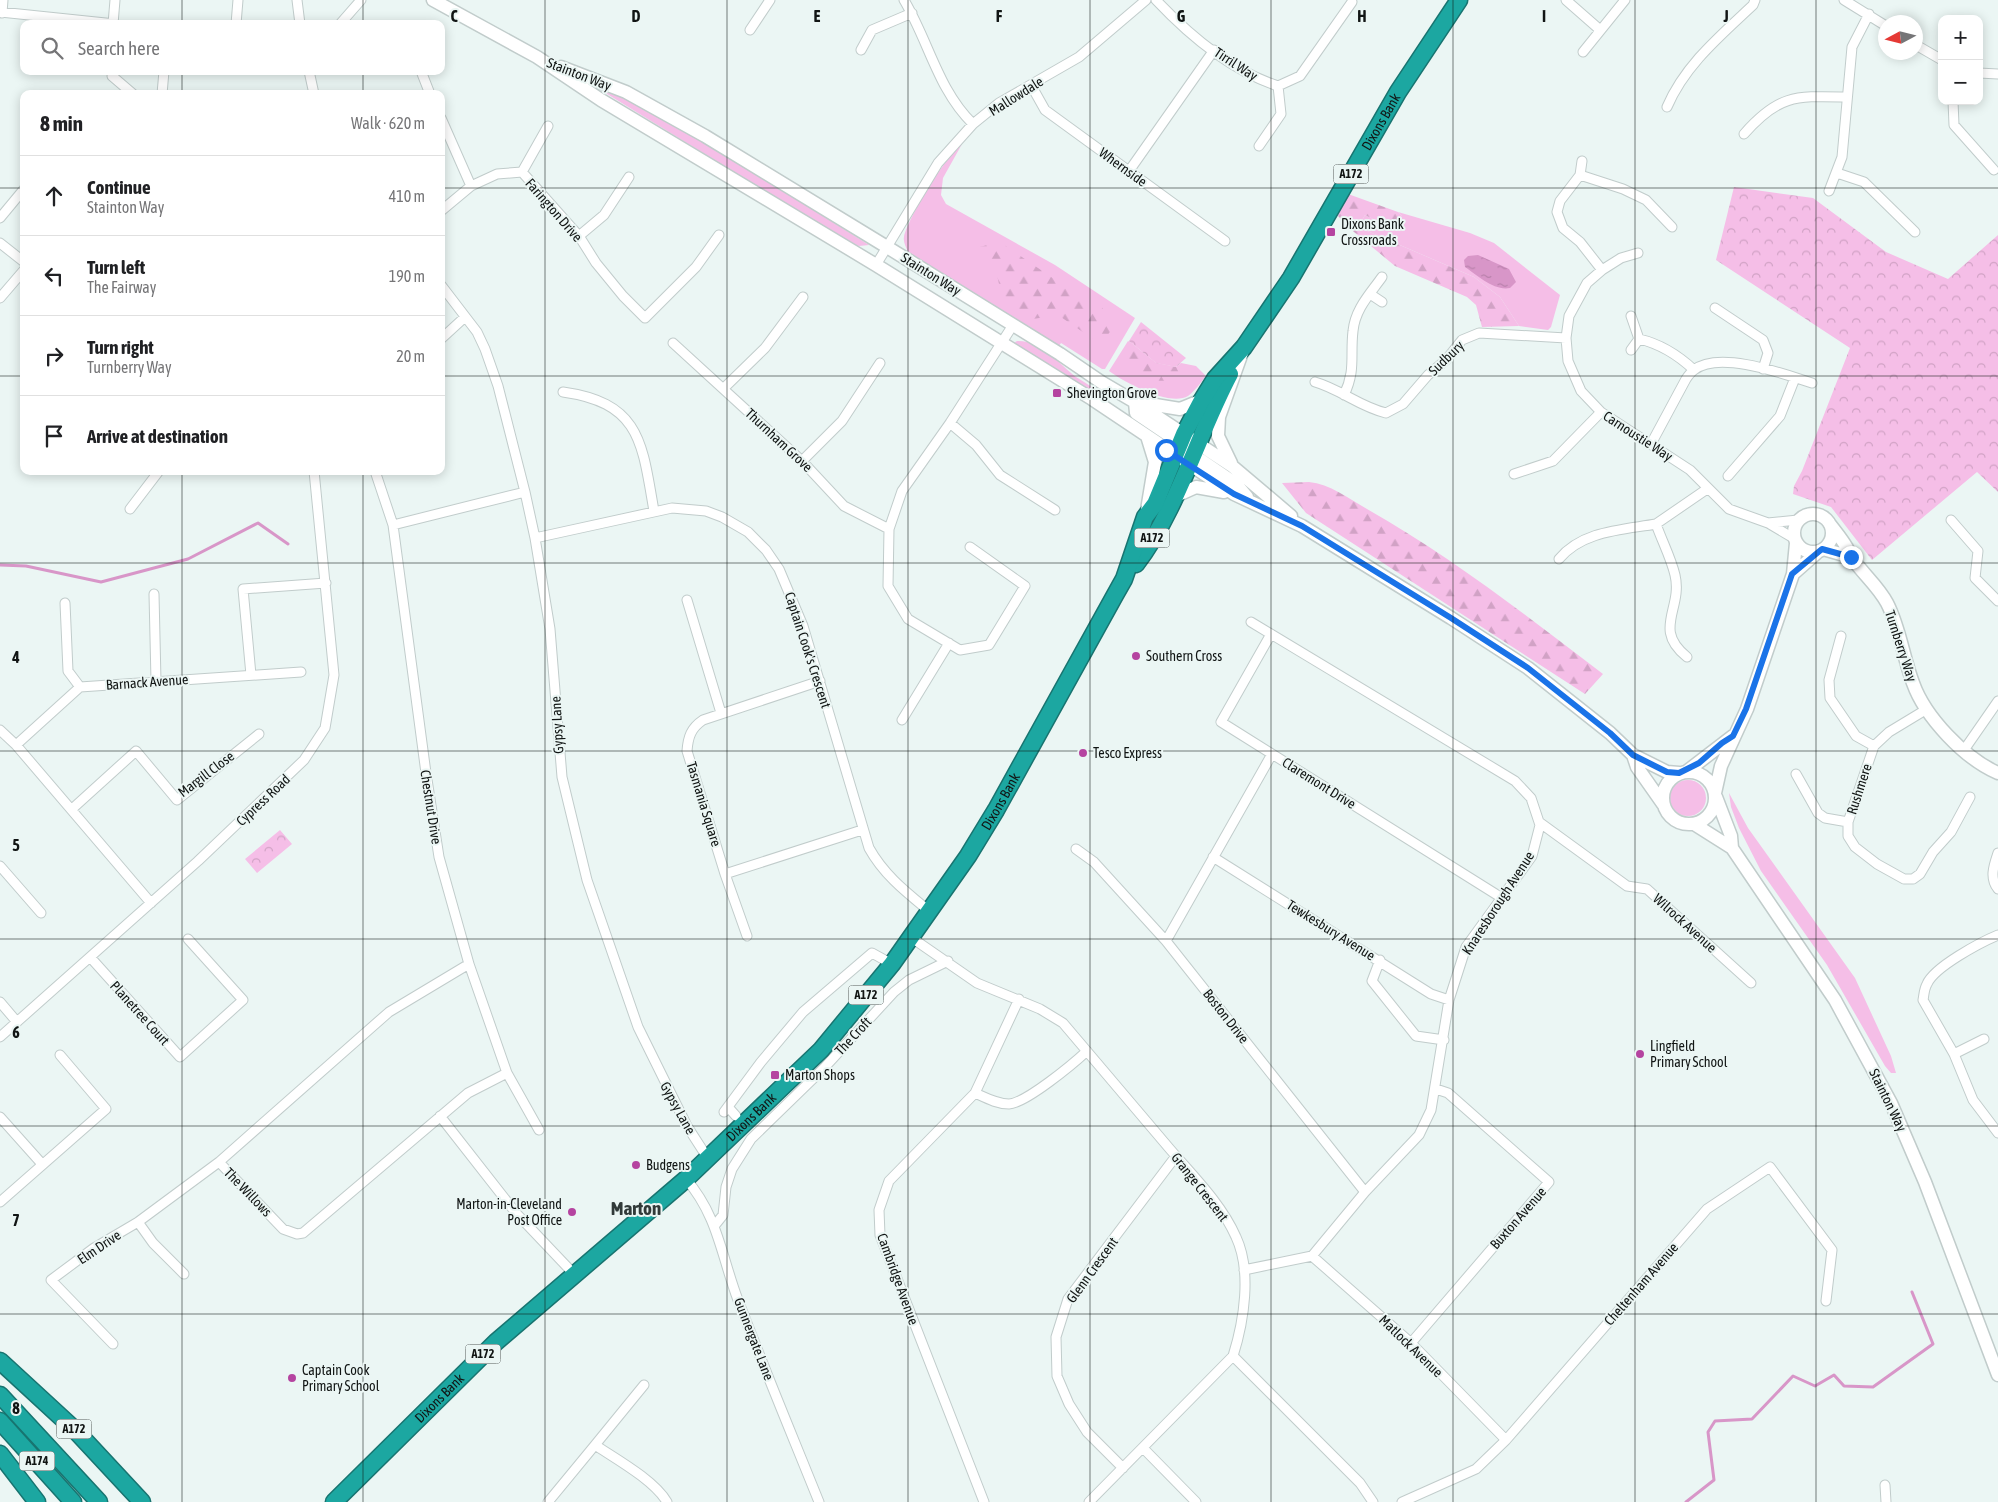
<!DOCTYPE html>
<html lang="en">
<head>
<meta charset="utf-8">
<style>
	:root { --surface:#fff; --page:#f2f2f2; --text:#202124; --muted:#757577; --line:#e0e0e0 }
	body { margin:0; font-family:"Asap Condensed",sans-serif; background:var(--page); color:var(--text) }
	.controls { position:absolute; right:15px; top:15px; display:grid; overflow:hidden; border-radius:10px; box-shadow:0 2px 12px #0003 }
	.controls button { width:45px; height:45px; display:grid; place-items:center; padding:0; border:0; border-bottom:1px solid var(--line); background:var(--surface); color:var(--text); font:25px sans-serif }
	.compass { position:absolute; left:1878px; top:15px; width:45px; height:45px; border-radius:50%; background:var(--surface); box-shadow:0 2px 12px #0003; rotate:263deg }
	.stop { position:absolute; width:15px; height:15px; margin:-11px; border:4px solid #1a73e8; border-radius:50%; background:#fff }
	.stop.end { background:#1a73e8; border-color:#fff; box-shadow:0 1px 5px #0008 }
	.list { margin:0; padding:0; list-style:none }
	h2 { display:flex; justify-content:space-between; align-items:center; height:65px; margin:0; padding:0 20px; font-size:21px }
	h2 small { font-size:16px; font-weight:400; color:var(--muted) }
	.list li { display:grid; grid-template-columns:32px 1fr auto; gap:15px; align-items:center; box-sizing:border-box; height:80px; padding:0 20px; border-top:1px solid var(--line) }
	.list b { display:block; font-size:19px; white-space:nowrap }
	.list p { margin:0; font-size:16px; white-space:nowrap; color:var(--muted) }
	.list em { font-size:16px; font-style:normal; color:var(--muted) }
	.icon { flex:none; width:28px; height:28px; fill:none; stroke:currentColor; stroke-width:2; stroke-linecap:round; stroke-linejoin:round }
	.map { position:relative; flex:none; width:1998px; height:1502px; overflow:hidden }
	.search { position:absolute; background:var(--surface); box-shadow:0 2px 12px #0003; left:20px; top:20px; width:425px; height:55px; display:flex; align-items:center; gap:12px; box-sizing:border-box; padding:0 18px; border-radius:10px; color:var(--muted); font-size:19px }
	.panel { position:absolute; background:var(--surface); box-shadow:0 2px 12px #0003; left:20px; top:90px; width:425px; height:385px; border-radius:10px }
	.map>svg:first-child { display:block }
	.grass { fill:#f5bee7 }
	.forest { fill:url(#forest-firs) }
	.park { fill:url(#park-crowns) }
	.water { fill:url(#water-ripples) }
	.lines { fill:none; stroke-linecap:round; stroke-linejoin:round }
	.stream { stroke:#d896c8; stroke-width:3 }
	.street-casing { stroke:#c1cccb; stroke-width:11 }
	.secondary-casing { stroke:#c1cccb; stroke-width:15 }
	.highway-casing { stroke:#187470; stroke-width:19 }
	.street { stroke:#fff; stroke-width:9 }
	.secondary { stroke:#fff; stroke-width:12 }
	.highway { stroke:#1ca7a1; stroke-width:16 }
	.route { stroke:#1a73e8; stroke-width:6 }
	.grid { fill:none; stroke:#111514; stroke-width:1; stroke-opacity:0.55 }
	.poi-dot { fill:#b544a0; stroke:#ebf6f4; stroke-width:2 }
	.labels { text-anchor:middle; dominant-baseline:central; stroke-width:4; stroke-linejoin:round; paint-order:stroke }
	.shield { fill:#ebf6f4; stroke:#525857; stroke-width:1 }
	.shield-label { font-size:12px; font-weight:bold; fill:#111514 }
	.street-label { font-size:14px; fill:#111514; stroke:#ebf6f4 }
	.poi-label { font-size:14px; fill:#111514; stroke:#ebf6f4; text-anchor:start }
	.district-label { font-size:19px; font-weight:bold; fill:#313a39; stroke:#ebf6f4 }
	.grid-label { font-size:16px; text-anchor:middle; font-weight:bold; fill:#111514; stroke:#ebf6f4; stroke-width:4; stroke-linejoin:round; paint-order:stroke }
</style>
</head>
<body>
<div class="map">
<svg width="1998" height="1502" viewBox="0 0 1998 1502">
	<defs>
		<pattern id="forest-firs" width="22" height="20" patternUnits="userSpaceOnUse" patternTransform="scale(1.25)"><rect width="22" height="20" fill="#f5bee7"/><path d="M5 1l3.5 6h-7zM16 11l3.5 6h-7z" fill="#d1a2c5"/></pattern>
		<pattern id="park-crowns" width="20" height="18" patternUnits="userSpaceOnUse" patternTransform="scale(1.25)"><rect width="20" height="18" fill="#f5bee7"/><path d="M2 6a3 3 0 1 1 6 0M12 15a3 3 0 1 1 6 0" fill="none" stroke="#d1a2c5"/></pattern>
		<pattern id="water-ripples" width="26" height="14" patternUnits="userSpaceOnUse" patternTransform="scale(1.25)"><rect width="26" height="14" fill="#d896c8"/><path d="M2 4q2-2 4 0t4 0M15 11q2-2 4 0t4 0" fill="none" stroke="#b880ab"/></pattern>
	</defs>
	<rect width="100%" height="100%" fill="#ebf6f4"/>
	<path class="grass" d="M604,89L653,112L753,172L869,245L859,246L851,244L612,97L604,92Z
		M962,144L943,178L941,195L946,204L1055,265L1135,318L1105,369H1102L1061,343L1059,346L908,252C906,247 903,242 904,237C908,218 947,154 962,144Z
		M1398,212L1470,233L1494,243L1560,295L1551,327L1548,330L1519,326L1500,297L1474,277L1365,230L1360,224L1365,215L1379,222L1402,216Z
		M1017,341C1041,340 1059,364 1076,377C1082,381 1088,384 1093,388L1091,392L1015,345L1014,343Z
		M1128,341L1156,363L1176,367L1181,363L1196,366L1206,376C1201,382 1195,391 1188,396C1170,407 1124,382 1109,371Z
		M1670 798a18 18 0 1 1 36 0a18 18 0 1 1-36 0Z
		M1729,793L1748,828L1855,978L1891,1056L1896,1073H1891L1885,1066L1827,965L1761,871L1739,828L1731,807Z"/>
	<path class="forest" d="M1348,194L1398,212L1402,216L1403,223L1399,225L1379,222L1365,215L1360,224L1365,230L1474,277L1500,297L1519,326L1482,327L1476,305L1467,297L1395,266L1354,232L1336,214Z
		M1000,242L1057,281L1101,305L1112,329L1107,336L1093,339L1058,315L1033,319L1003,301L996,271L971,249Z
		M1129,341L1156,363L1176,367L1179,373L1178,378C1156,385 1133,379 1118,359Z
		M1309,482C1330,484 1348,498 1367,509C1450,556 1527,616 1603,674L1585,694L1306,513L1282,483Z"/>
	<path class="park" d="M1734,187L1813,198L1886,252L1948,279L1998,235V492L1977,472L1872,560L1831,507L1793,494L1794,486L1802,471L1850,348L1716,260Z
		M1141,322L1186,358L1176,367L1156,363L1129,341Z
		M280,830L292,844L257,873L245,859Z"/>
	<path class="water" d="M1478,255L1509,269L1516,282L1510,288C1494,291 1478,276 1465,267L1464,260L1468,256Z"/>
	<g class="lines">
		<path class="stream" d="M0,565L26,566L101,582L188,559L258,523L288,544
			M1686,1502L1714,1480L1708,1432L1715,1421L1752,1419L1793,1376L1815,1386L1834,1375L1844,1386L1873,1387L1933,1344L1912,1292"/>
		<g class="street-casing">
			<path id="street" d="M297,0L300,24
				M904,0C929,42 938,90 973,124
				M1156,0C1189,35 1232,71 1278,86L1300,76L1352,2
				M1566,0L1599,29
				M1844,0L1886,26
				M0,12L115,24
				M2,13L3,0
				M113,24L115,0
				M236,24L238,0
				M340,24L361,0
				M750,30L770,0
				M1916,45L1942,60
				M861,50L872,30L912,13
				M1583,52L1625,0
				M309,71L314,94
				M421,71L430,94
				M1979,73L1998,74
				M112,76L133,94
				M1031,85L1045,110L1225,241
				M162,94L164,71
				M1953,101L1954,125L1994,170
				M1667,107C1685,65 1720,36 1753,5L1755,0
				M441,118L471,186
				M1744,134C1779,94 1796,96 1847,97
				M1259,146L1281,114L1278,86
				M1582,161L1580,175L1560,201L1557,212L1563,228L1580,242L1602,270
				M1129,171L1214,50
				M522,172L548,126
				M1837,173L1864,182L1915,232
				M1580,175L1623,189L1646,200L1672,227
				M1829,191L1842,157L1852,47L1869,14
				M441,211L471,186L497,174L522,172L579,236L596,263L623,296L645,318L696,267L719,235
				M0,218L24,189
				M579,236L604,215L629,177
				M0,243L24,262
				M1638,253L1621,258L1602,270L1587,283L1569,316L1566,338L1568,361L1581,391L1601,412L1690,470L1729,509L1768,523L1795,539
				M876,265L938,163L973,124L999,103L1079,57L1146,0
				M441,285L477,332L485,349L498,386L525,492L535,538L550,629L562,777L587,880L638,1027L687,1126L707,1157
				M1370,294L1382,302
				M0,298L24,270
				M1715,308L1763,340L1768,353L1763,369
				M441,339L465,317
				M1639,339C1661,344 1678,355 1694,370
				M673,343L802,461L844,506L889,529
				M1631,350L1639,339L1631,316
				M1315,382C1340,389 1360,407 1386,413L1403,404L1428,375L1446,360L1462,340L1479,333L1566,338
				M724,388L765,348L803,297
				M563,392C641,403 642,443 654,511
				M1344,395C1356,370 1350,356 1353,331C1355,309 1370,294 1382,277
				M950,423L976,445L1000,475L1055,510
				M1651,444L1686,379C1688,376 1691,372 1694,370C1719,350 1784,374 1812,383
				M802,461L842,421L880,363
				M375,471L393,525L426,773L439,857L469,964L507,1073L539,1130
				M1514,474L1553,461L1601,412
				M1728,476L1780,416L1795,378
				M130,509L159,471
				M1951,520L1978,551L1975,578L1998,601
				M1768,523L1798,520
				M1656,524L1707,489
				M393,525L525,492
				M535,538L672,508L706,511L722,517L748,532L766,550L779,569L803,626L869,848C884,875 906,892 929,911
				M970,547L1025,586L989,645L960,650L908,619L888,586L889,529L902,491L950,423L1013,325
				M1559,559C1582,531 1621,530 1656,524C1662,541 1671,558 1675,575C1683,609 1652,629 1687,657
				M154,594L156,681
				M687,600L721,713
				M65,603L68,671L80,687
				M1271,634L1221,722L1502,898
				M1841,636L1829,680L1830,698L1856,736L1874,746
				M251,675L243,589L326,583
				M820,681L703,720C691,728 688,737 687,751L725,874L862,830
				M1927,709L1889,732L1874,746L1848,822V836L1855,847L1877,864L1904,879H1913L1920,874L1933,852L1951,832L1970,797
				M902,720L949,643
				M0,730L16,745L151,903
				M16,745L80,687L301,672
				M1964,750L1998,701
				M1796,774L1818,813L1825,818L1848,822
				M72,809L136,751L177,800L259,734
				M1539,822L1627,886L1647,889L1751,983
				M1076,849L1094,862L1166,941L1365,1192
				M1998,853C1994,865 1989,878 1998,889
				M1213,857L1431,994L1449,1000
				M0,866L41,913
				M725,874L747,936
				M1998,935C1981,942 1934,967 1927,984C1924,989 1924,995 1923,1000L1954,1054L1973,1100L1998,1133
				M912,938L977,983L1040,1009L1063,1023C1099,1065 1134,1107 1169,1148C1193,1176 1221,1203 1236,1237C1252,1271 1244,1321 1233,1356L1089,1502
				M1166,941L1272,754
				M90,957L180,1057L243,1000L188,939
				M1380,960L1372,981L1416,1036L1444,1040
				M469,964L389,1012L219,1162L283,1229L297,1234L303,1233L468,1093L507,1073
				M0,1002L17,1022
				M0,1037L198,861L304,760L325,728L334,675L314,471
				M1954,1054L1984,1039
				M975,1093C986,1098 997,1104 1009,1104C1026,1103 1073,1064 1087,1051
				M728,1107L736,1116
				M724,1112L761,1062L803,1012L872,953L892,964
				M440,1116L516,1213L573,1273
				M0,1117L42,1164
				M686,1179C718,1216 721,1255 738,1300C764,1368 792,1435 819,1502
				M0,1202L106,1109L60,1055
				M138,1222L153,1243L184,1274
				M715,1225L723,1215L726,1187L732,1169L751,1139L824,1068L894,992L909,980L948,961
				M1312,1256L1411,1343L1506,1440
				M1244,1270L1312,1256L1365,1192L1419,1135L1431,1110L1449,1000L1466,947L1532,856L1540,825L1531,798L1515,781L1251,622
				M1411,1343L1549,1182L1448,1093L1436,1089
				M113,1344L51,1280L94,1248L138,1222L219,1162
				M1233,1356L1360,1483L1373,1502
				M595,1445L644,1385
				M1143,1448L1196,1502
				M1123,1468L1087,1432L1069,1404L1057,1376L1056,1337L1068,1299L1176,1156
				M1885,1485L1886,1502
				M548,1502L595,1445C616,1459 654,1480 667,1502
				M984,1502L880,1235L879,1210L889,1181L975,1093L1019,999
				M1402,1502L1476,1469L1506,1440L1707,1209L1770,1167L1832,1250L1826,1301"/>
		</g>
		<g class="secondary-casing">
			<path id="secondary" d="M433,0L537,57L601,100L876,265L1092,399L1234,494L1302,526L1451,618L1528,668L1610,733L1633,755L1667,772L1679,773
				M561,67L626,92L705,136L887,247L1060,354L1101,382L1135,402L1232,466L1291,516
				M1135,402L1136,413L1173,438L1185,450
				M1137,402L1180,409L1202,400
				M1188,448L1192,454L1236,484L1247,497
				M1231,463L1218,436L1219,417L1243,350
				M1176,496L1196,487L1224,492
				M1794 533a19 19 0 1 1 38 0a19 19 0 1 1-38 0Z
				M1146,516L1155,462L1147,436
				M1829,523C1835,531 1842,539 1847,548C1849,551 1849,555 1852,558C1863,574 1878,586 1887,603C1900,628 1903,657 1913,683C1925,717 1965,759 1998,773
				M1823,549L1851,557
				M1793,574L1819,551
				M1633,755L1637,767L1663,804
				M1663 798a26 26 0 1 1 52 0a26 26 0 1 1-52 0Z
				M1686,772L1733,736
				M1715,793L1721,766L1747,709L1793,574L1796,543
				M1716,797L1731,836L1732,848
				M1694,824L1732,848L1835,1000L1891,1103L1925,1182L1998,1375"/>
		</g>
		<g class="highway-casing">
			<g id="highway">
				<path d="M1136,564C1177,511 1198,434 1230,374"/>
				<path d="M0,1361L75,1430L142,1502"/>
				<path d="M0,1395L99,1502"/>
				<path d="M0,1421L73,1502"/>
				<path d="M0,1454L37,1502"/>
				<path id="s1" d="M334,1502L496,1342L686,1179L821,1050L892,964L968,856L996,810L1115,595L1124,579L1145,517L1155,504L1184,434L1202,400L1215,379L1244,347L1291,278L1398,92L1459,0"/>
			</g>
		</g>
		<use href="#street" class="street"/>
		<use href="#secondary" class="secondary"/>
		<use href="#highway" class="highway"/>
	</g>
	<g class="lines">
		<path class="route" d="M1166,450L1234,494L1302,526L1451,618L1528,668L1610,733L1633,755L1667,772L1679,773L1699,763L1722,743L1733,736L1746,709L1792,574L1822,549L1851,557"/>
	</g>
	<path class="grid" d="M182,0V24M363,0V24M545,0V1502M727,0V1502M908,0V1502M1090,0V1502M1271,0V1502M1453,0V1502M1635,0V1502M1816,0V1502M182,71V94M363,71V94M0,188H24M441,188H1998M0,376H24M441,376H1998M182,471V1502M363,471V1502M0,563H1998M0,751H1998M0,939H1998M0,1126H1998M0,1314H1998"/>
	<g class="poi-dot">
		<rect x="1326" y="227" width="10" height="10" rx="2.5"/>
		<rect x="1052" y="388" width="10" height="10" rx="2.5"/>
		<circle cx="1136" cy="656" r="5"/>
		<circle cx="1083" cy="753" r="5"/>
		<circle cx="1640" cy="1054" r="5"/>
		<rect x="770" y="1070" width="10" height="10" rx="2.5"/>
		<circle cx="636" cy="1165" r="5"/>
		<circle cx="572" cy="1212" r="5"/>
		<circle cx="292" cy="1378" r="5"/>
	</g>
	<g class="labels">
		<g class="shield">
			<rect x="1333.5" y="164.5" width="35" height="19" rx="4"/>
			<rect x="1134.5" y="528.5" width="35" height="19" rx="4"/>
			<rect x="848.5" y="985.5" width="35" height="19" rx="4"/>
			<rect x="465.5" y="1344.5" width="35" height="19" rx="4"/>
			<rect x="56.5" y="1419.5" width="35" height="19" rx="4"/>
			<rect x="19.5" y="1451.5" width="35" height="19" rx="4"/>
		</g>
		<g class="shield-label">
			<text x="1351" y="174">A172</text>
			<text x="1152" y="538">A172</text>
			<text x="866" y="995">A172</text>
			<text x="483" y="1354">A172</text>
			<text x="74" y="1429">A172</text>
			<text x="37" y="1461">A174</text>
		</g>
		<g class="street-label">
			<text transform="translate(1236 64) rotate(33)">Tirril Way</text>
			<text transform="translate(579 74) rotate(21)">Stainton Way</text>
			<text transform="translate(1016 96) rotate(-32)">Mallowdale</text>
			<text stroke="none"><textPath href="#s1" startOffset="1754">Dixons Bank</textPath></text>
			<text transform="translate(1123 167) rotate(36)">Whernside</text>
			<text transform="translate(554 210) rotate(49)">Farington Drive</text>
			<text transform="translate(931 274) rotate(32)">Stainton Way</text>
			<text transform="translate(1446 358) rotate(-44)">Sudbury</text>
			<text transform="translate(1638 436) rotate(33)">Carnoustie Way</text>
			<text transform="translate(779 440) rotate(43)">Thurnham Grove</text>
			<text transform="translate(1901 646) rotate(72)">Turnberry Way</text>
			<text transform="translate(808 650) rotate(72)">Captain Cook's Crescent</text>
			<text transform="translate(147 682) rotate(-4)">Barnack Avenue</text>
			<text transform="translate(557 725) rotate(-93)">Gypsy Lane</text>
			<text transform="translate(206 774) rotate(-37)">Margill Close</text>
			<text transform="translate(1319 783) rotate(32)">Claremont Drive</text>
			<text transform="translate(1859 789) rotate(-72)">Rushmere</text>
			<text transform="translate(263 800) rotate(-43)">Cypress Road</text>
			<text stroke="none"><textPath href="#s1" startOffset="972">Dixons Bank</textPath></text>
			<text transform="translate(704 804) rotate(73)">Tasmania Square</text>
			<text transform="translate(431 807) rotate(81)">Chestnut Drive</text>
			<text transform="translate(1498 903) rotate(-57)">Knaresborough Avenue</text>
			<text transform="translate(1685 923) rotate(42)">Wilrock Avenue</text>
			<text transform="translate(1331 930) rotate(32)">Tewkesbury Avenue</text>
			<text transform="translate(140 1013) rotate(48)">Planetree Court</text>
			<text transform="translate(1226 1016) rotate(52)">Boston Drive</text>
			<text transform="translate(853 1036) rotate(-47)">The Croft</text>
			<text transform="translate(1888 1100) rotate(64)">Stainton Way</text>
			<text transform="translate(678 1108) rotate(61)">Gypsy Lane</text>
			<text stroke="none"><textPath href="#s1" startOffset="568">Dixons Bank</textPath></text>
			<text transform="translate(1200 1187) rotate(52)">Grange Crescent</text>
			<text transform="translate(248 1192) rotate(46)">The Willows</text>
			<text transform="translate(1518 1218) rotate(-49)">Buxton Avenue</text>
			<text transform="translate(99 1247) rotate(-34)">Elm Drive</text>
			<text transform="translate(1092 1270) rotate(-54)">Glenn Crescent</text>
			<text transform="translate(898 1279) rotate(70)">Cambridge Avenue</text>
			<text transform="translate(1641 1284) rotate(-49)">Cheltenham Avenue</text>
			<text transform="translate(754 1339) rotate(69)">Gunnergate Lane</text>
			<text transform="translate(1411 1346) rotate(44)">Matlock Avenue</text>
			<text stroke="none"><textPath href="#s1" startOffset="148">Dixons Bank</textPath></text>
		</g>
		<g class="poi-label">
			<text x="1341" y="224">Dixons Bank<tspan x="1341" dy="16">Crossroads</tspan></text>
			<text x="1067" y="393">Shevington Grove</text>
			<text x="1146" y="656">Southern Cross</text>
			<text x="1093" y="753">Tesco Express</text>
			<text x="1650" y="1046">Lingfield<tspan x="1650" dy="16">Primary School</tspan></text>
			<text x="785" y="1075">Marton Shops</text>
			<text x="646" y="1165">Budgens</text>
			<text x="562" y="1204" text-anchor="end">Marton-in-Cleveland<tspan x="562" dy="16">Post Office</tspan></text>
			<text x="302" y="1370">Captain Cook<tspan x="302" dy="16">Primary School</tspan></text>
		</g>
		<g class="district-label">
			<text x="636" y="1208">Marton</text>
		</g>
	</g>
	<g class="grid-label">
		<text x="454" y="22">C</text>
		<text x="636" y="22">D</text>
		<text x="817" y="22">E</text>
		<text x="999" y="22">F</text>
		<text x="1181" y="22">G</text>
		<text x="1362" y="22">H</text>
		<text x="1544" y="22">I</text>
		<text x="1726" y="22">J</text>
		<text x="16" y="663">4</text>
		<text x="16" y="851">5</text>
		<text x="16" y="1038">6</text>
		<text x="16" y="1226">7</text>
		<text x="16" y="1414">8</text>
	</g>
</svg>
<div class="controls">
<button>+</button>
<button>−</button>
</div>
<svg class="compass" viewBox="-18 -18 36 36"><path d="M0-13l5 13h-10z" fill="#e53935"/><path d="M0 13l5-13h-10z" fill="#757577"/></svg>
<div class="stop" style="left:1166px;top:450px"></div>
<div class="stop end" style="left:1851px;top:557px"></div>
<div class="search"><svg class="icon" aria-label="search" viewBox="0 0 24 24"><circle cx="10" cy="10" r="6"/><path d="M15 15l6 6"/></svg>Search here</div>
<section class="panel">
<h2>8 min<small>Walk · 620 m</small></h2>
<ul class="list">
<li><svg class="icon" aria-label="ahead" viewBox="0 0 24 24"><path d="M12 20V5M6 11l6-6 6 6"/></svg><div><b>Continue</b><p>Stainton Way</p></div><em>410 m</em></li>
<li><svg class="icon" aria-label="left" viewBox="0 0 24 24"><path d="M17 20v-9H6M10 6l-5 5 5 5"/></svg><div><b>Turn left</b><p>The Fairway</p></div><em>190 m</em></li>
<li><svg class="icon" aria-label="right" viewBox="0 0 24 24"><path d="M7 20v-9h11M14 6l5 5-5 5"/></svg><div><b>Turn right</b><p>Turnberry Way</p></div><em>20 m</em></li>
<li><svg class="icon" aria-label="arrive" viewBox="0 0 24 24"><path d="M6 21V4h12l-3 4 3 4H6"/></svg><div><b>Arrive at destination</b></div></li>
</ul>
</section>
</div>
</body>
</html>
